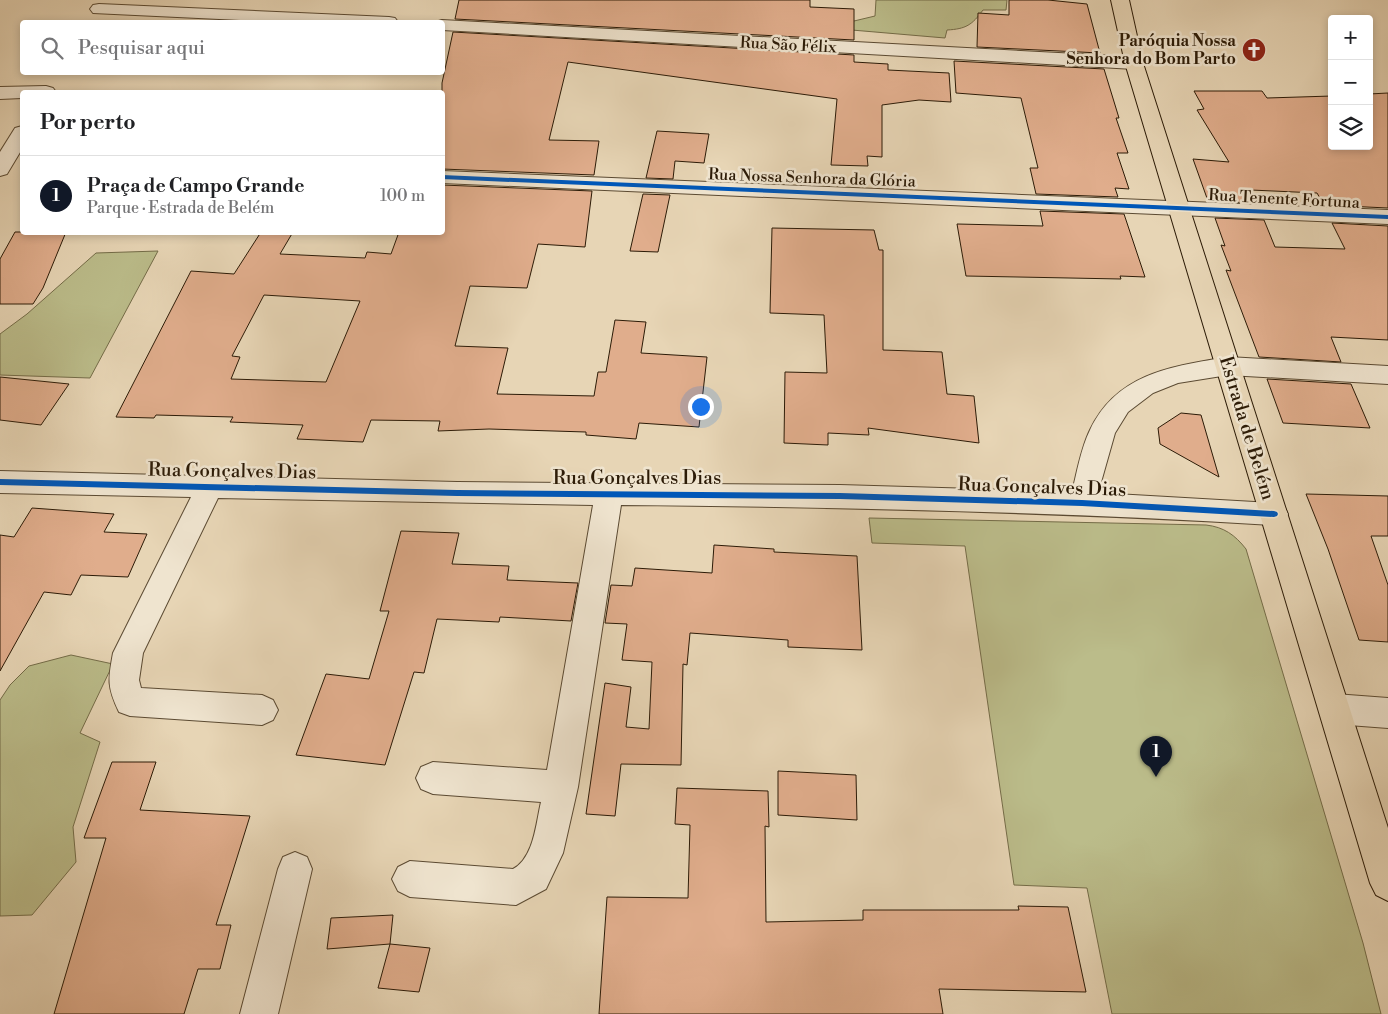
<!DOCTYPE html>
<html lang="pt">
<head>
<meta charset="utf-8">
<style>
	:root { --surface:#fff; --page:#f6f6f6; --text:#202124; --muted:#757577; --line:#e0e0e0; --accent:#111827 }
	body { margin:0; font-family:"Libre Bodoni",serif; background:var(--page); color:var(--text) }
	.controls { position:absolute; right:15px; top:15px; display:grid; overflow:hidden; border-radius:5px; box-shadow:0 2px 8px #0003 }
	.controls button { width:45px; height:45px; display:grid; place-items:center; padding:0; border:0; border-bottom:1px solid var(--line); background:var(--surface); color:var(--text); font:25px sans-serif }
	.you { position:absolute; left:700px; top:406px; width:18px; height:18px; margin:-12px; border:4px solid #fff; border-radius:50%; background:#1a73e8; box-shadow:0 0 0 8px #1a73e833 }
	.badge { display:grid; place-items:center; width:32px; height:32px; border-radius:50%; background:var(--accent); color:#fff; font-size:16px; font-weight:700 }
	.pin { position:absolute; translate:-50% -41px; filter:drop-shadow(0 1px 2px #0008) }
	.pin::after { content:''; position:absolute; top:26px; width:18px; height:15px; background:inherit; clip-path:polygon(0 0,100% 0,50% 100%) }
	.list { margin:0; padding:0; list-style:none }
	h2 { display:flex; justify-content:space-between; align-items:center; height:65px; margin:0; padding:0 20px; font-size:21px }
	h2 small { font-size:16px; font-weight:400; color:var(--muted) }
	.list li { display:grid; grid-template-columns:32px 1fr auto; gap:15px; align-items:center; box-sizing:border-box; height:80px; padding:0 20px; border-top:1px solid var(--line) }
	.list b { display:block; font-size:19px; white-space:nowrap }
	.list p { margin:0; font-size:16px; white-space:nowrap; color:var(--muted) }
	.list em { font-size:16px; font-style:normal; color:var(--muted) }
	.icon { flex:none; width:28px; height:28px; fill:none; stroke:currentColor; stroke-width:2; stroke-linecap:round; stroke-linejoin:round }
	.map { position:relative; flex:none; width:1388px; height:1014px; overflow:hidden }
	.search { position:absolute; background:var(--surface); box-shadow:0 2px 8px #0003; left:20px; top:20px; width:425px; height:55px; display:flex; align-items:center; gap:12px; box-sizing:border-box; padding:0 18px; border-radius:5px; color:var(--muted); font-size:19px }
	.panel { position:absolute; background:var(--surface); box-shadow:0 2px 8px #0003; left:20px; top:90px; width:425px; height:145px; border-radius:5px }
	.map>svg:first-child { display:block }
	.green { fill:#bbbc8a; stroke:#746c48 }
	.building { fill:#e0ad8c; stroke:#2c1b07; fill-rule:evenodd }
	.lines { fill:none; stroke-linecap:round; stroke-linejoin:round }
	.minor-casing { stroke:#5b4a32; stroke-width:2 }
	.major-casing { stroke:#2c1b07; stroke-width:2 }
	.minor { fill:#efe4cf; fill-rule:evenodd }
	.major { fill:#e7d5b5; fill-rule:evenodd }
	.cycleway-casing { stroke:#efe4cf; stroke-width:3 }
	.cycleway { fill:#0057b8; fill-rule:evenodd }
	.labels { text-anchor:middle; dominant-baseline:central; stroke-width:5; stroke-linejoin:round; paint-order:stroke }
	.far-poi-label { font-size:16px; font-weight:bold; fill:#2c1b07; stroke:#efe4cf; text-anchor:end }
	.far-street-label { font-size:16px; fill:#2c1b07; stroke:#efe4cf }
	.street-label { font-size:19px; fill:#2c1b07; stroke:#efe4cf }
</style>
</head>
<body>
<div class="map">
<svg width="1388" height="1014" viewBox="0 0 1388 1014">
	<rect width="100%" height="100%" fill="#e7d5b5"/>
	<filter id="stains"><feTurbulence type="fractalNoise" baseFrequency=".004" numOctaves="4"/><feColorMatrix values="0 0 0 0 .2 0 0 0 0 .09 0 0 0 0 .02 0 0 0 .5 -.17"/></filter>
	<radialGradient id="worn" r=".72"><stop offset=".6" stop-color="#630" stop-opacity="0"/><stop offset="1" stop-color="#630" stop-opacity=".3"/></radialGradient>
	<path class="green" d="M876,0H1007L1006,10H983C972,25 966,29 947,30L945,38L840,29V20L854,21L875,16Z
		M158,251L90,378L0,375V334L27,314L96,253Z
		M869,518L1206,525C1224,527 1235,535 1246,549L1363,943L1381,1014H1112L1087,888L1014,885L965,546L872,543Z
		M71,655L113,664L80,733L100,742L73,827L76,862L32,915L0,916V700L10,685L29,666Z"/>
	<path class="building" d="M459,0H810V7L854,9V40L455,19Z
		M1009,0H1048L1087,4L1100,53L977,47L978,13L1009,15Z
		M453,32L854,55V62L888,64V70L949,73L951,102L919,100L882,105V157L867,156L868,166L831,165L837,99L568,62L549,140L599,141L594,175L442,169V83Z
		M954,61L1104,69L1119,118H1116L1128,153H1117L1129,189L1115,188L1118,197L1036,194L1030,168H1038L1021,98L956,93Z
		M1194,91H1262L1267,98L1332,96V146H1369V94L1388,93V208L1324,205L1317,193L1251,190L1257,203L1208,201L1193,159L1229,162L1197,110L1204,109Z
		M657,131L709,134L704,163L675,161L673,179L646,178Z
		M442,185L592,191L585,247L538,244L527,288L470,286L455,346L508,348L497,394L594,396L598,372H606L615,320L646,322L641,353L707,357L699,427L639,423L636,439L586,435V432L489,429L438,431L440,421L371,420L363,442L297,439L303,425L230,422L233,417L156,415L154,418L116,417L191,271L234,274L261,232H293L280,254L365,258L367,252L391,254L399,232H442ZM264,295L360,301L326,382L231,379L240,357L232,356Z
		M643,194L670,195L658,252L630,251Z
		M1040,211L1124,214L1145,277L1120,276L1121,279L966,276L957,224L1043,226Z
		M1215,218L1264,220L1275,247L1345,249L1332,223L1388,226V340L1331,337L1341,362L1259,357L1226,270L1231,271L1221,245L1225,246Z
		M772,228L874,230L879,250H883V350L942,352L947,394L974,396L979,443L868,428L869,435L828,433V445L784,443L785,372L827,373L824,315L770,313Z
		M15,232H66L43,288L33,304H0V259Z
		M0,377L69,384L41,425L0,420Z
		M1267,379L1351,384L1370,428L1283,423Z
		M1181,413L1201,415L1219,477L1160,444L1158,428Z
		M1306,494L1388,496V536H1371L1388,585V642L1359,640L1328,549Z
		M32,508L114,514L104,532L147,534L128,577L81,575L71,595L44,592L0,671V535L14,537Z
		M401,531L459,533L452,564L509,566L507,580L578,583L571,621L500,617L499,622L437,619L424,673L414,672L385,765L296,755L326,674L369,679L389,611H380Z
		M714,545L774,549V552L857,556L862,650L788,647V640L690,633L687,665L683,664L681,765L621,764L615,816L586,814L605,683L631,687L626,727L649,729L652,662L622,660L627,624L605,623L611,585L632,586L635,568L712,573Z
		M112,762H156L140,810L250,816L216,925H231L220,969H198L184,1014H54L106,838H84Z
		M778,771L856,775L857,820L778,815Z
		M677,788L768,791L769,827L765,826L766,922L863,920V910H1019L1018,906L1068,907L1086,992L939,989L943,1014H599L607,897L688,898L690,825L675,824Z
		M393,915L390,944L327,949L331,918Z
		M390,944L430,948L419,992L378,988Z"/>
	<g class="lines">
		<g class="minor-casing">
			<path id="minor" d="M99,4L389,17L395,18L398,22H283L93,13L90,9L93,5Z
				M442,20L1134,57L1141,59L1143,63L1141,67L1134,69L442,30V22H435Z
				M46,86L53,88L56,92H22V98L0,99V87Z
				M22,126V149L7,174L0,176V152L15,128Z
				M442,171L1388,210V224L442,183Z
				M1228,357L1388,366V384L1228,375L1178,383L1153,393L1128,412L1115,433L1098,493L1274,503L1284,506L1288,514L1284,522L1274,525C1056,512 839,507 621,505L578,787L563,853L546,889L516,905L410,897L398,891L392,879L398,867L410,861L513,869C534,858 536,823 541,802L433,794L421,789L416,778L421,767L433,762L547,770L593,505L218,498L143,653L139,680L141,688L262,695L273,700L278,710L273,720L262,725L130,716L119,712C107,687 108,680 113,653L191,497L0,493V471L457,482L840,485L1072,492C1077,472 1081,448 1090,430C1117,373 1173,366 1228,357Z
				M1335,694L1388,698V728L1335,724L1324,719L1319,709L1324,699Z
				M295,852L307,857L312,869L278,1014H240L278,869L283,857Z"/>
		</g>
		<g class="major-casing">
			<path id="major" d="M1111,0H1129L1143,63L1388,828V901L1376,895L1370,883L1125,63Z"/>
		</g>
		<use href="#minor" class="minor"/>
		<use href="#major" class="major"/>
		<g class="cycleway-casing">
			<path id="cycleway" d="M442,175L1388,215V219L442,179Z
				M0,479L457,490L840,493L1082,500L1274,511L1277,512L1278,514L1277,516L1274,517L1082,506L840,499L457,496L0,485Z"/>
		</g>
		<use href="#cycleway" class="cycleway"/>
	</g>
	<defs>
		<g id="church-disc" transform="scale(1.25)"><circle r="9.5" fill="#8f2418" stroke="#efe4cf"/><path d="M-1.2-6h2.4v3.5h3.3v2.4h-3.3V6h-2.4V-.1h-3.3v-2.4h3.3Z" fill="#fff"/></g>
	</defs>
	<g fill-rule="evenodd">
		<use href="#church-disc" x="1254" y="50"/>
	</g>
	<g class="labels">
		<g class="far-poi-label">
			<text x="1236" y="41">Paróquia Nossa<tspan x="1236" dy="18">Senhora do Bom Parto</tspan></text>
		</g>
		<g class="far-street-label">
			<text transform="translate(788 45) rotate(3)">Rua São Félix</text>
			<text transform="translate(812 178) rotate(2)">Rua Nossa Senhora da Glória</text>
			<text transform="translate(1284 199) rotate(3)">Rua Tenente Fortuna</text>
		</g>
		<g class="street-label">
			<text transform="translate(1247 428) rotate(73)">Estrada de Belém</text>
			<text transform="translate(232 471) rotate(1)">Rua Gonçalves Dias</text>
			<text x="637" y="478">Rua Gonçalves Dias</text>
			<text transform="translate(1042 487) rotate(2)">Rua Gonçalves Dias</text>
		</g>
	</g>
	<rect width="100%" height="100%" filter="url(#stains)"/>
	<rect width="100%" height="100%" fill="url(#worn)"/>
</svg>
<div class="controls">
<button>+</button>
<button>−</button>
<button><svg class="icon" aria-label="layers" viewBox="0 0 24 24"><path d="M12 4l9 5-9 5-9-5zM3 14l9 5 9-5"/></svg></button>
</div>
<div class="you"></div>
<div class="pin badge" style="left:1156px;top:777px">1</div>
<div class="search"><svg class="icon" aria-label="search" viewBox="0 0 24 24"><circle cx="10" cy="10" r="6"/><path d="M15 15l6 6"/></svg>Pesquisar aqui</div>
<section class="panel">
<h2>Por perto<small></small></h2>
<ul class="list">
<li><span class="badge">1</span><div><b>Praça de Campo Grande</b><p>Parque · Estrada de Belém</p></div><em>100 m</em></li>
</ul>
</section>
</div>
</body>
</html>
